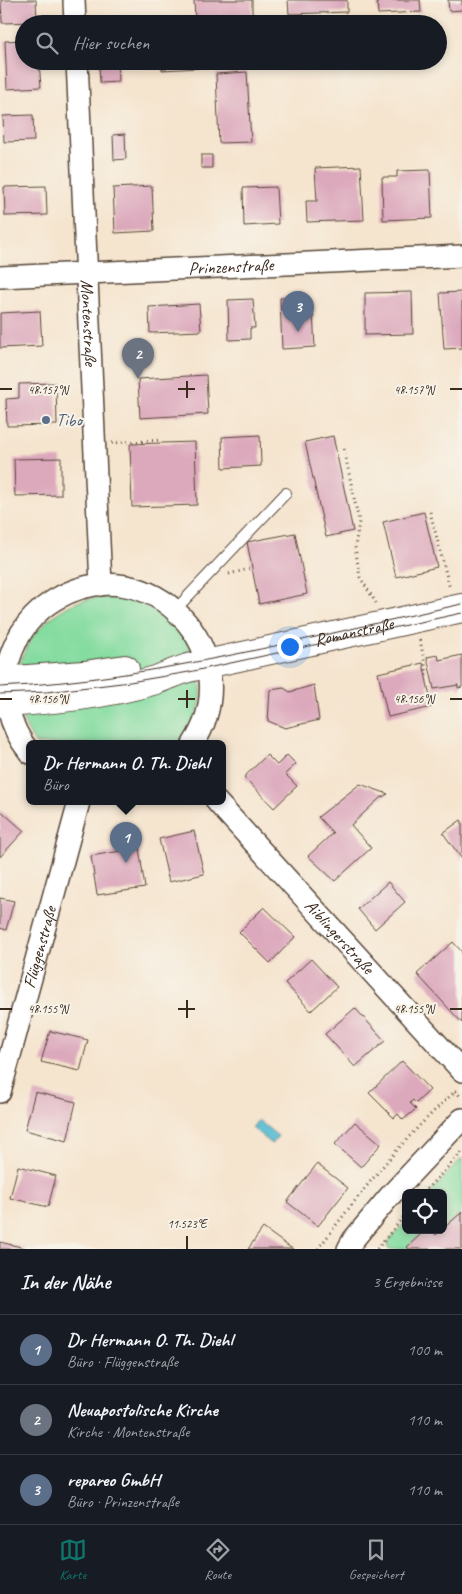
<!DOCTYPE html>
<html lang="de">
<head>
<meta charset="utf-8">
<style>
	:root { --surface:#171b24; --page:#242831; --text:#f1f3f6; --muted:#9ea1a6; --line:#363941; --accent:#0f766e }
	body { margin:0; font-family:Caveat,sans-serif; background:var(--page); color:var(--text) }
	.controls { position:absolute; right:15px; bottom:15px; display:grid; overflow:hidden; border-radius:8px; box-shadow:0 2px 8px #0003 }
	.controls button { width:45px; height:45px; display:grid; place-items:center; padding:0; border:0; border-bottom:1px solid var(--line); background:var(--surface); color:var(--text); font:25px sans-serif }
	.you { position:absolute; left:289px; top:646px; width:18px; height:18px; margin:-12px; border:4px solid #fff; border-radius:50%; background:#1a73e8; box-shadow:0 0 0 8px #1a73e833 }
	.badge { display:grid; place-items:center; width:32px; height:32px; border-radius:50%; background:var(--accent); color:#fff; font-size:16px; font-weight:700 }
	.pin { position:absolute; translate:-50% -41px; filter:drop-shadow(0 1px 2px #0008) }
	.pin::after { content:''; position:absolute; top:26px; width:18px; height:15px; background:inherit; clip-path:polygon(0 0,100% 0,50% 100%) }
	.popup { position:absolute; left:26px; top:740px; width:200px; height:65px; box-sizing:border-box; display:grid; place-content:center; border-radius:8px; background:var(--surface); filter:drop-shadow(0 1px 4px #0005); font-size:16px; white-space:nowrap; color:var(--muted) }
	.popup b { font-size:19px; color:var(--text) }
	.popup::after { content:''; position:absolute; left:50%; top:100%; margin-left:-10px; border:10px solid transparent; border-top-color:var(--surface) }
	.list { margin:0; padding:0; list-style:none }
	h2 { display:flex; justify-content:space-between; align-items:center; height:65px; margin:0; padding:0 20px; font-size:21px }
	h2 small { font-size:16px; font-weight:400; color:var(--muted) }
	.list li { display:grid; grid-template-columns:32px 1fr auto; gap:15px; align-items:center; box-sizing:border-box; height:70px; padding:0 20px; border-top:1px solid var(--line) }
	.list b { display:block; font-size:19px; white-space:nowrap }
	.list p { margin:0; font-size:16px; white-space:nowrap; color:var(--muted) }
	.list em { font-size:16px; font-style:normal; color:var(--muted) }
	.icon { flex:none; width:28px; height:28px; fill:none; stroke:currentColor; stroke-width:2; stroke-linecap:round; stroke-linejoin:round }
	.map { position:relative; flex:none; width:462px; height:1249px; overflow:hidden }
	.search { position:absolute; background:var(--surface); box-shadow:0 2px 8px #0003; left:15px; right:15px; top:15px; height:55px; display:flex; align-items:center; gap:12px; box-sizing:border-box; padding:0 18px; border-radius:28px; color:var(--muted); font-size:19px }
	.sheet { height:275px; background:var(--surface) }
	nav { display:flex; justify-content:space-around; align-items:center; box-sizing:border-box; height:70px; border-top:1px solid var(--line); background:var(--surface); font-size:14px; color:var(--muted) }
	nav a { display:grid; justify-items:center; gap:2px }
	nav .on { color:var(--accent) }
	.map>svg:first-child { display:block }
	.green { fill:#85dca0; stroke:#60835f }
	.water { fill:#55bcd3; stroke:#487378 }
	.building { fill:#dca8bc }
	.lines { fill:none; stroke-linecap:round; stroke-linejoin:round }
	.service-casing { stroke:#574638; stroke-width:12 }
	.minor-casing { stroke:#574638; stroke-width:24 }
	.secondary-casing { stroke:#574638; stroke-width:30 }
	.path { stroke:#574638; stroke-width:3; stroke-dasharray:1 4; stroke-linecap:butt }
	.service { stroke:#fff; stroke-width:10 }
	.minor { stroke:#fff; stroke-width:21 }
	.secondary { stroke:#fff; stroke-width:28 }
	.tram { stroke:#3b2a1e; stroke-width:1 }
	.ticks { fill:none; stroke:#3b2a1e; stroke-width:2 }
	.service-dot { fill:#5c6f8a; stroke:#f7f3e8; stroke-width:2 }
	.labels { text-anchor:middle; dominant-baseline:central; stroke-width:4; stroke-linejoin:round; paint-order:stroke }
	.street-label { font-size:18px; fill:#3b2a1e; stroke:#f7f3e8 }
	.service-label { font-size:18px; fill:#4e5e75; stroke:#f7f3e8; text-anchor:start }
	.ticks-label { font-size:12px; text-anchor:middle; fill:#3b2a1e; stroke:#f7f3e8; stroke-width:4; stroke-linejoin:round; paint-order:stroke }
</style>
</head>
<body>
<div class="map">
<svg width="462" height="1249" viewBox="0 0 462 1249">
	<rect width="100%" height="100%" fill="#f7f3e8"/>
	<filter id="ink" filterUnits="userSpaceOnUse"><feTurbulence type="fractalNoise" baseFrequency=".02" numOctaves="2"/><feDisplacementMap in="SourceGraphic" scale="10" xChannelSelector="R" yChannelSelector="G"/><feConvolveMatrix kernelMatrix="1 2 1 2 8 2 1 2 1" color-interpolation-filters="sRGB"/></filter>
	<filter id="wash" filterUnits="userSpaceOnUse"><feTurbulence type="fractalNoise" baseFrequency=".0096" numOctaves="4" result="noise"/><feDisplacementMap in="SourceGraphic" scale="20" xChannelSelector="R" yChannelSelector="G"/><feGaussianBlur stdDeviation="1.12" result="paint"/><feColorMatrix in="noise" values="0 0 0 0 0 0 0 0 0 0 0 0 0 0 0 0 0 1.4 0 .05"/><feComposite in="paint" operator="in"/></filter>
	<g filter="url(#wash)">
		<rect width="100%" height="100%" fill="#f5e4ce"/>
		<path class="green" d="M107,597C141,599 173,613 189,644C193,651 194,659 196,666C200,678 203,691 200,704C197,716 191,728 186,739L182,744H36C23,725 21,717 20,694C20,687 18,678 19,671C23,641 47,616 73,604C84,599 95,598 107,597Z
			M462,1158V1212L443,1229V1193H430Z
			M406,1221V1230H418L421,1234L407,1247L409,1249H388V1242Z"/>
		<path class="water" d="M258,1120L278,1136L272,1144L252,1128Z"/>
		<g id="blocks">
			<path class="building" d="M1,0H36L37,22L2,23Z
				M194,0H252V16L195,19Z
				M288,0H347V12L289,14Z
				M377,0H420L421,12L378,14Z
				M448,0H462V10L449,11Z
				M141,20V24H107V22Z
				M24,40V61H39L41,87L7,89L5,41Z
				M162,61H199V68L162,70Z
				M118,63L119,82L100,83L99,64Z
				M247,72L251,142L219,143L216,74Z
				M33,115L34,141L4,142L3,116Z
				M125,134L126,159L114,160L113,135Z
				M201,155H212V168H201Z
				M361,166L364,220L307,222L306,201H317L315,168Z
				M430,170L432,218L383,220L382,177H397V171Z
				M46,186L47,215L5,216L4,187Z
				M152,186L154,231L115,233L113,188Z
				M276,187L278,224L244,226L243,188Z
				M412,292L413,334L365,335V293Z
				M462,292V348L444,349L440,293Z
				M280,298H304L308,304L309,313H313L315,347L282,349Z
				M253,299L255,328H250V339L229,340L228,300Z
				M199,304L201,331L150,333L149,307Z
				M40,311L42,346L0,348V313Z
				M206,375L208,414L140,418L138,379Z
				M56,383L57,425L7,426L6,399L19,398V384Z
				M260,435L261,466L223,468L222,437Z
				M333,436L353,531L326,537L305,442Z
				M195,442L197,505L132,507L130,444Z
				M61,458V495L15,496L14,459Z
				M424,512L437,567L396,577L383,522Z
				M295,533L307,594L259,604L247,542Z
				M438,655L439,660L462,655V687L458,688V685L434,689L427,657Z
				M423,663L432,707L388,717L378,673Z
				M314,685L319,720L285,728L268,721L270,690L284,688L290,692Z
				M267,755L277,765L287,755L296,764L285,774L297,786L274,808L244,777Z
				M360,784L388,794L380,798L351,825L371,848L335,881L308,856L333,833L318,817Z
				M0,810L24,831L0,857Z
				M461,820L462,821V859L443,833Z
				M194,831L204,874L169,882L159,839Z
				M139,848L145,888L97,895L91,856Z
				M388,882L405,902L375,929L358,909Z
				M0,898L14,901L6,930L0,928Z
				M264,907L295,937L270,963L239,932Z
				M453,942L462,952V1023L417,974Z
				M311,959L337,987L311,1011L285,983Z
				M355,1008L385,1041L355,1067L325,1034Z
				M50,1031L88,1040L80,1071L41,1062Z
				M402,1061L430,1090L416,1103L413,1100L410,1103L416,1109L403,1120L398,1114L394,1118L369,1093Z
				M35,1092L76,1102L67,1141L25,1130Z
				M355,1122L381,1144L361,1167L335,1144Z
				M317,1164L348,1188L318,1226L287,1202Z
				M18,1166L56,1176L48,1207L10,1198Z
				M462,1212V1249H409L407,1247L421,1234L418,1230H431L436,1235Z
				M263,1228L288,1246L293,1249H248Z
				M0,1242L25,1248V1249H0Z"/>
		</g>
	</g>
	<g filter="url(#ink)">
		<use href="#blocks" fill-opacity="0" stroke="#574638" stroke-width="1"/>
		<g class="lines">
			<g class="service-casing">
				<path id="service" d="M175,610L286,493"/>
			</g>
			<g class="minor-casing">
				<g id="minor">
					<path d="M74,0L75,24"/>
					<path id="s1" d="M77,61L101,585"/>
					<path id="s2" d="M0,277L462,256"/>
					<path d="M30,753C9,727 0,693 9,660C17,634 32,613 56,599C150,544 252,654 193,744"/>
					<path id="s3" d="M217,802L462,1071"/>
					<path id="s4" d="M0,1092L79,802"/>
					<path d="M348,1249L353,1240L389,1197L462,1119"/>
				</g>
			</g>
			<g class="secondary-casing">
				<g id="secondary">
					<path d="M0,681L84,675L125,669"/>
					<path id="s5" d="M0,703C52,700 106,695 156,680C167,676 178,671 188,668L462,608"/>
				</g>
			</g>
			<path class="path" d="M40,64L56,63
				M112,443L160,440
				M344,449L359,522L355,547L360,577L376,603
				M430,512L450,589
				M229,574L249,569
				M420,640L428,679
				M455,1091L462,1098
				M423,1193L462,1152
				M318,1249C361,1192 404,1136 458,1089
				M377,1249L406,1214"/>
			<use href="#service" class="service"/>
			<use href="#minor" class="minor"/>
			<use href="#secondary" class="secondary"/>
			<path class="tram" d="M0,687C156,679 310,637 462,604
				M0,694L47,692L130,682L189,672L462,613"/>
		</g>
	</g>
	<path class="ticks" d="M187,381V398M0,389H12M178,389H195M450,389H462M187,690V708M0,699H12M178,699H195M450,699H462M187,1000V1018M0,1009H12M178,1009H195M450,1009H462M187,1236V1249"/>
	<circle class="service-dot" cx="46" cy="420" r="5"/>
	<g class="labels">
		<g class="street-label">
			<text stroke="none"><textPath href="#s2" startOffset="231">Prinzenstraße</textPath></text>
			<text stroke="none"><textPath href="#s1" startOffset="262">Montenstraße</textPath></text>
			<text stroke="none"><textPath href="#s5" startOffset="362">Romanstraße</textPath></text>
			<text stroke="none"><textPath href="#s3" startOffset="182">Aiblingerstraße</textPath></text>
			<text stroke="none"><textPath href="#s4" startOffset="150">Flüggenstraße</textPath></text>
		</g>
		<g class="service-label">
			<text x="56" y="420">Tibo</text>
		</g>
	</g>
	<g class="ticks-label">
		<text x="48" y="394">48.157°N</text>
		<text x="414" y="394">48.157°N</text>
		<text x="48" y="703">48.156°N</text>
		<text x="414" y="703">48.156°N</text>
		<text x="48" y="1013">48.155°N</text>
		<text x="414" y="1013">48.155°N</text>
		<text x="187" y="1228">11.523°E</text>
	</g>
</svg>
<div class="controls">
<button><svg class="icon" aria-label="locate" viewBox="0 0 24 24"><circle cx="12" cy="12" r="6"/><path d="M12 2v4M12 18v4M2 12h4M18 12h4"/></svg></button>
</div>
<div class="you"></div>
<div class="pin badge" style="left:126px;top:863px;background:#5c6f8a">1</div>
<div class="popup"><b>Dr Hermann O. Th. Diehl</b>Büro</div>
<div class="pin badge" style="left:138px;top:379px;background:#6b7280">2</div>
<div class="pin badge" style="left:298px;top:332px;background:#5c6f8a">3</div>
<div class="search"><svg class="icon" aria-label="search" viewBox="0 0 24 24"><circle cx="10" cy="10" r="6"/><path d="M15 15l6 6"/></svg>Hier suchen</div>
</div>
<section class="sheet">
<h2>In der Nähe<small>3 Ergebnisse</small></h2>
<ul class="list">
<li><span class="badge" style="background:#5c6f8a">1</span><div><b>Dr Hermann O. Th. Diehl</b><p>Büro · Flüggenstraße</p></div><em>100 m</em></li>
<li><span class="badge" style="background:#6b7280">2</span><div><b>Neuapostolische Kirche</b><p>Kirche · Montenstraße</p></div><em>110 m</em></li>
<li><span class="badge" style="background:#5c6f8a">3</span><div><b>repareo GmbH</b><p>Büro · Prinzenstraße</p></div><em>110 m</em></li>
</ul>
</section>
<nav>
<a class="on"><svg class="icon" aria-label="map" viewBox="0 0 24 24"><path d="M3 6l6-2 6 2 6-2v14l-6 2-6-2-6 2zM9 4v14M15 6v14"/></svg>Karte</a>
<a><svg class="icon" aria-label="directions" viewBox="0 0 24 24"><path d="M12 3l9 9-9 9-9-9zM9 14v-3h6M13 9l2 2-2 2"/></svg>Route</a>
<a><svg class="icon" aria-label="saved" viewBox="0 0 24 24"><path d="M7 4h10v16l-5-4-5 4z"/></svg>Gespeichert</a>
</nav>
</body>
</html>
